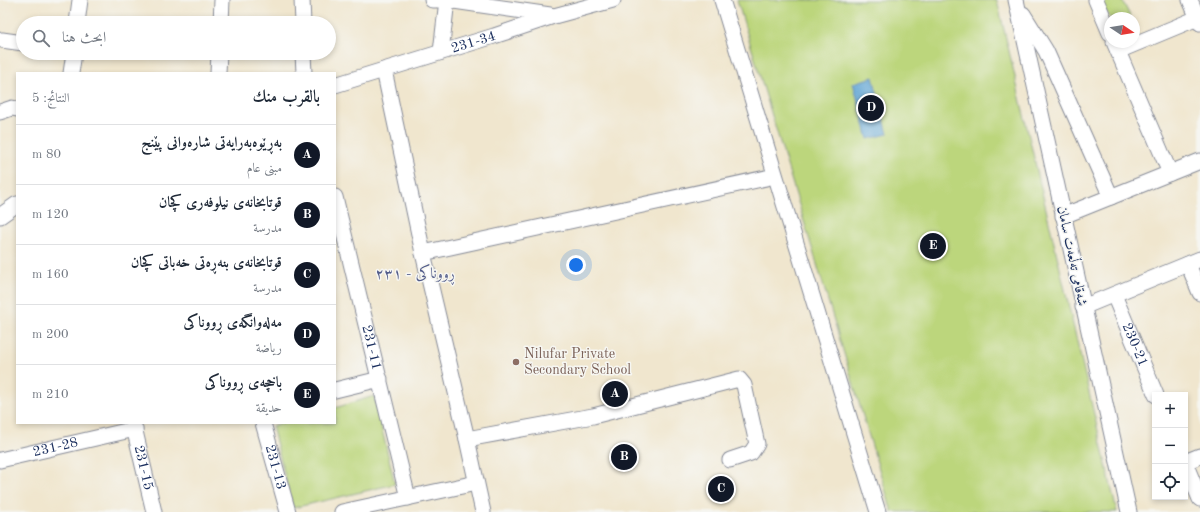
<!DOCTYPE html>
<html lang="ar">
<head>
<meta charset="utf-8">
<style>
	:root { --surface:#fff; --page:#f6f6f7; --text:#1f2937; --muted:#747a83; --line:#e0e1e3; --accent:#111827 }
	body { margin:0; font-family:"Old Standard TT",Amiri,serif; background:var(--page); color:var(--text); direction:rtl }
	.controls { position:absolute; right:12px; bottom:12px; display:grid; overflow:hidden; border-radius:0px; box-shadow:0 2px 6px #0003 }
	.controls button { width:36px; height:36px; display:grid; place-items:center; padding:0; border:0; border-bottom:1px solid var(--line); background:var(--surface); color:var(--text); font:20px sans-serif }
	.compass { position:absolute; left:1104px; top:12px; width:36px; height:36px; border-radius:50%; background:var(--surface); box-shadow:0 2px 6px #0003; rotate:102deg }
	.you { position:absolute; left:576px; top:265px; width:14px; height:14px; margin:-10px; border:3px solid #fff; border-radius:50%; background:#1a73e8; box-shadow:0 0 0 6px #1a73e833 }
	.badge { display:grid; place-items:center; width:26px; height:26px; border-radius:50%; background:var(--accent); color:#fff; font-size:13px; font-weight:700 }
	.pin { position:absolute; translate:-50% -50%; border:2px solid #fff; box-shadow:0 1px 4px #0006 }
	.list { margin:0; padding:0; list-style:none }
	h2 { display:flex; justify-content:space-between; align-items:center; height:52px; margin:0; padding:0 16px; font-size:17px }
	h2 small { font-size:13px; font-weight:400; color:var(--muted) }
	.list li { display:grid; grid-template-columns:26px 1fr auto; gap:12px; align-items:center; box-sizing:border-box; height:60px; padding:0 16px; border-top:1px solid var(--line) }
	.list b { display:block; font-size:15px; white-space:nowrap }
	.list p { margin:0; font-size:13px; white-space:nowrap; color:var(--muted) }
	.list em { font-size:13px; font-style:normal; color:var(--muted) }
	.icon { flex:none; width:22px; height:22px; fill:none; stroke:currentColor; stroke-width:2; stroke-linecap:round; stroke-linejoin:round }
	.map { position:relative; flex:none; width:1200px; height:512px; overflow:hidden; direction:ltr }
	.search { position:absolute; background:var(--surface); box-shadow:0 2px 6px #0003; left:16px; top:16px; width:320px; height:44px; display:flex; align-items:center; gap:10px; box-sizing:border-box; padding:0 14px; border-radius:22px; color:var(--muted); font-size:15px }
	.panel { position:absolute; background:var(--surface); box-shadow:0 2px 6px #0003; left:16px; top:72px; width:320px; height:352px; border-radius:0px; direction:rtl }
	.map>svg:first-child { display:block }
	.green { fill:#bcd67b; stroke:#6c826c }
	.water { fill:#5ea4d4; stroke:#3c6a99 }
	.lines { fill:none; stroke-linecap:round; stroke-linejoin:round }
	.minor-casing { stroke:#868a96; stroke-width:17 }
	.minor { stroke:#fff; stroke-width:15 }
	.education-dot { fill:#8d6e63; stroke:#f6f6f2; stroke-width:1.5 }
	.labels { text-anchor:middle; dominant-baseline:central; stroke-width:3; stroke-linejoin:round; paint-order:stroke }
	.street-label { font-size:14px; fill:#1b2f5e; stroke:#f6f6f2 }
	.education-label { font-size:14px; fill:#785e54; stroke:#f6f6f2; text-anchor:start }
	.neighbourhood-label { font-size:15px; fill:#525c8a; stroke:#f6f6f2 }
</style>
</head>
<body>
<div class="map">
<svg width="1200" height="512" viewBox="0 0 1200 512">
	<rect width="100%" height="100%" fill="#f6f6f2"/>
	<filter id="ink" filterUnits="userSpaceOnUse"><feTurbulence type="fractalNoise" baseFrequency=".025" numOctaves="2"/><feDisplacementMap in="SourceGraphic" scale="8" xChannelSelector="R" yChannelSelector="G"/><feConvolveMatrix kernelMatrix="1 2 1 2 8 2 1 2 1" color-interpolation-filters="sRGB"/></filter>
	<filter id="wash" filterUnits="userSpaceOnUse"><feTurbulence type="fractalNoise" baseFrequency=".012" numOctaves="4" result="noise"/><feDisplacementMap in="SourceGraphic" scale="16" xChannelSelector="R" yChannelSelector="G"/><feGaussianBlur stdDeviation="0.9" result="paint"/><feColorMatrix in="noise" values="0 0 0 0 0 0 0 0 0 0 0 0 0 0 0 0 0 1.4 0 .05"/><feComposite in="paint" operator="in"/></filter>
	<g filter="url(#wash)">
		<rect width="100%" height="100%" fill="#f0e6ce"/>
		<path class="green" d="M737,0H997L1117,512H892Z
			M1099,0H1122L1131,18H1110Z
			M374,396L395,484L293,508L272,426L281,423H335V408Z"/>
		<path class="water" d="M873,77L888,134L868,139L853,83Z"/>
	</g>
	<g filter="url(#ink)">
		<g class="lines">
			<g class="minor-casing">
				<g id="minor">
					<path d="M302,0L303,23"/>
					<path d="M432,0H447L550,15"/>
					<path d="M722,0L878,512"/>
					<path d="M1016,0L1129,512"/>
					<path d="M1096,0L1110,33"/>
					<path d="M1190,0L1200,23"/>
					<path d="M1023,14L1046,51L1111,197"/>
					<path d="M77,23L80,0"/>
					<path d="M221,23L222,0"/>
					<path d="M2,40L23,43"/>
					<path d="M1114,42L1170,173"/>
					<path d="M1118,51L1200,17"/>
					<path d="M441,52L447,0"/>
					<path d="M303,53L304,73"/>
					<path d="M384,70L423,253L467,439L483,512"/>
					<path d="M71,73L74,53"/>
					<path d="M218,73L219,53"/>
					<path id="s1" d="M335,85L494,36L554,16L613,0"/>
					<path d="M0,112L12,108L17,109"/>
					<path id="s2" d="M335,197L408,498"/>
					<path d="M0,216L17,204"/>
					<path d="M1063,216L1200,161"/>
					<path d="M423,253L775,176"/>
					<path d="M1188,264L1200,293"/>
					<path id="s3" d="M1114,295L1156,395"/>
					<path d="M1083,307L1200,259"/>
					<path d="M335,390L380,379"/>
					<path id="s4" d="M133,423L154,512"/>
					<path id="s5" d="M263,423L288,512"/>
					<path d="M467,439L593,416L739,379L744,385L757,444L751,453L730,460"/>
					<path id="s6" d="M0,460L135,429"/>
					<path d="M1185,462L1200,456"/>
					<path d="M1185,463L1200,499"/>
					<path d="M342,512L476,483"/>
				</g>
			</g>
			<use href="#minor" class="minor"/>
		</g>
	</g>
	<circle class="education-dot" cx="516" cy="362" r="4"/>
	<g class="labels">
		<g class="street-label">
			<text stroke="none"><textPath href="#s1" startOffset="145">231-34</textPath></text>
			<text transform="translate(1072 256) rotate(78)">شەقامی تەڵعەت سامان</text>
			<text stroke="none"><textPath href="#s3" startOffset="54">230-21</textPath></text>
			<text stroke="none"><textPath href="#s2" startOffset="155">231-11</textPath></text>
			<text stroke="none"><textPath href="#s6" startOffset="57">231-28</textPath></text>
			<text stroke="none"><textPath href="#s4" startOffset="46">231-15</textPath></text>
			<text stroke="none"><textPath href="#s5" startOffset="46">231-13</textPath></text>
		</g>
		<g class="education-label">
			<text x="524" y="354">Nilufar Private<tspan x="524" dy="16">Secondary School</tspan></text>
		</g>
		<g class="neighbourhood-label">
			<text x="415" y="274">ڕووناکی - ٢٣١</text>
		</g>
	</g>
</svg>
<div class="controls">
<button>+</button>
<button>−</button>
<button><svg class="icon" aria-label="locate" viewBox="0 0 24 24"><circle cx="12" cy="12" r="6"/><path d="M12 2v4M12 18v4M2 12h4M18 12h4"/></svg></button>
</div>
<svg class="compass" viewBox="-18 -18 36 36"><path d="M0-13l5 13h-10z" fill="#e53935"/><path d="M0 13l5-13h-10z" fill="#747a83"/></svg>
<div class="you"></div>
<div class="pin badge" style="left:615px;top:394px">A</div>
<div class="pin badge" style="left:624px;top:457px">B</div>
<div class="pin badge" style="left:721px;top:489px">C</div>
<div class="pin badge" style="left:871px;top:108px">D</div>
<div class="pin badge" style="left:933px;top:246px">E</div>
<div class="search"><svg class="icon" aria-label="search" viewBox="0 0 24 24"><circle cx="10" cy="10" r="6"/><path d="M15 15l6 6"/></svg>ابحث هنا</div>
<section class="panel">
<h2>بالقرب منك<small>النتائج: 5</small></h2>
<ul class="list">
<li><span class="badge">A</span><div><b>بەڕێوەبەرایەتی شارەوانی پێنج</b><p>مبنى عام</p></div><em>80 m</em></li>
<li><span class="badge">B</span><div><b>قوتابخانەی نیلوفەری کچان</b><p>مدرسة</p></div><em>120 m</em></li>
<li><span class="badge">C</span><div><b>قوتابخانەی بنەڕەتی خەباتی کچان</b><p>مدرسة</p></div><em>160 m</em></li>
<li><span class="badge">D</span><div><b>مەلەوانگەی ڕووناکی</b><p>رياضة</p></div><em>200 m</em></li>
<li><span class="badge">E</span><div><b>باخچەی ڕووناکی</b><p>حديقة</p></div><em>210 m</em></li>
</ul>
</section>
</div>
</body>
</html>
